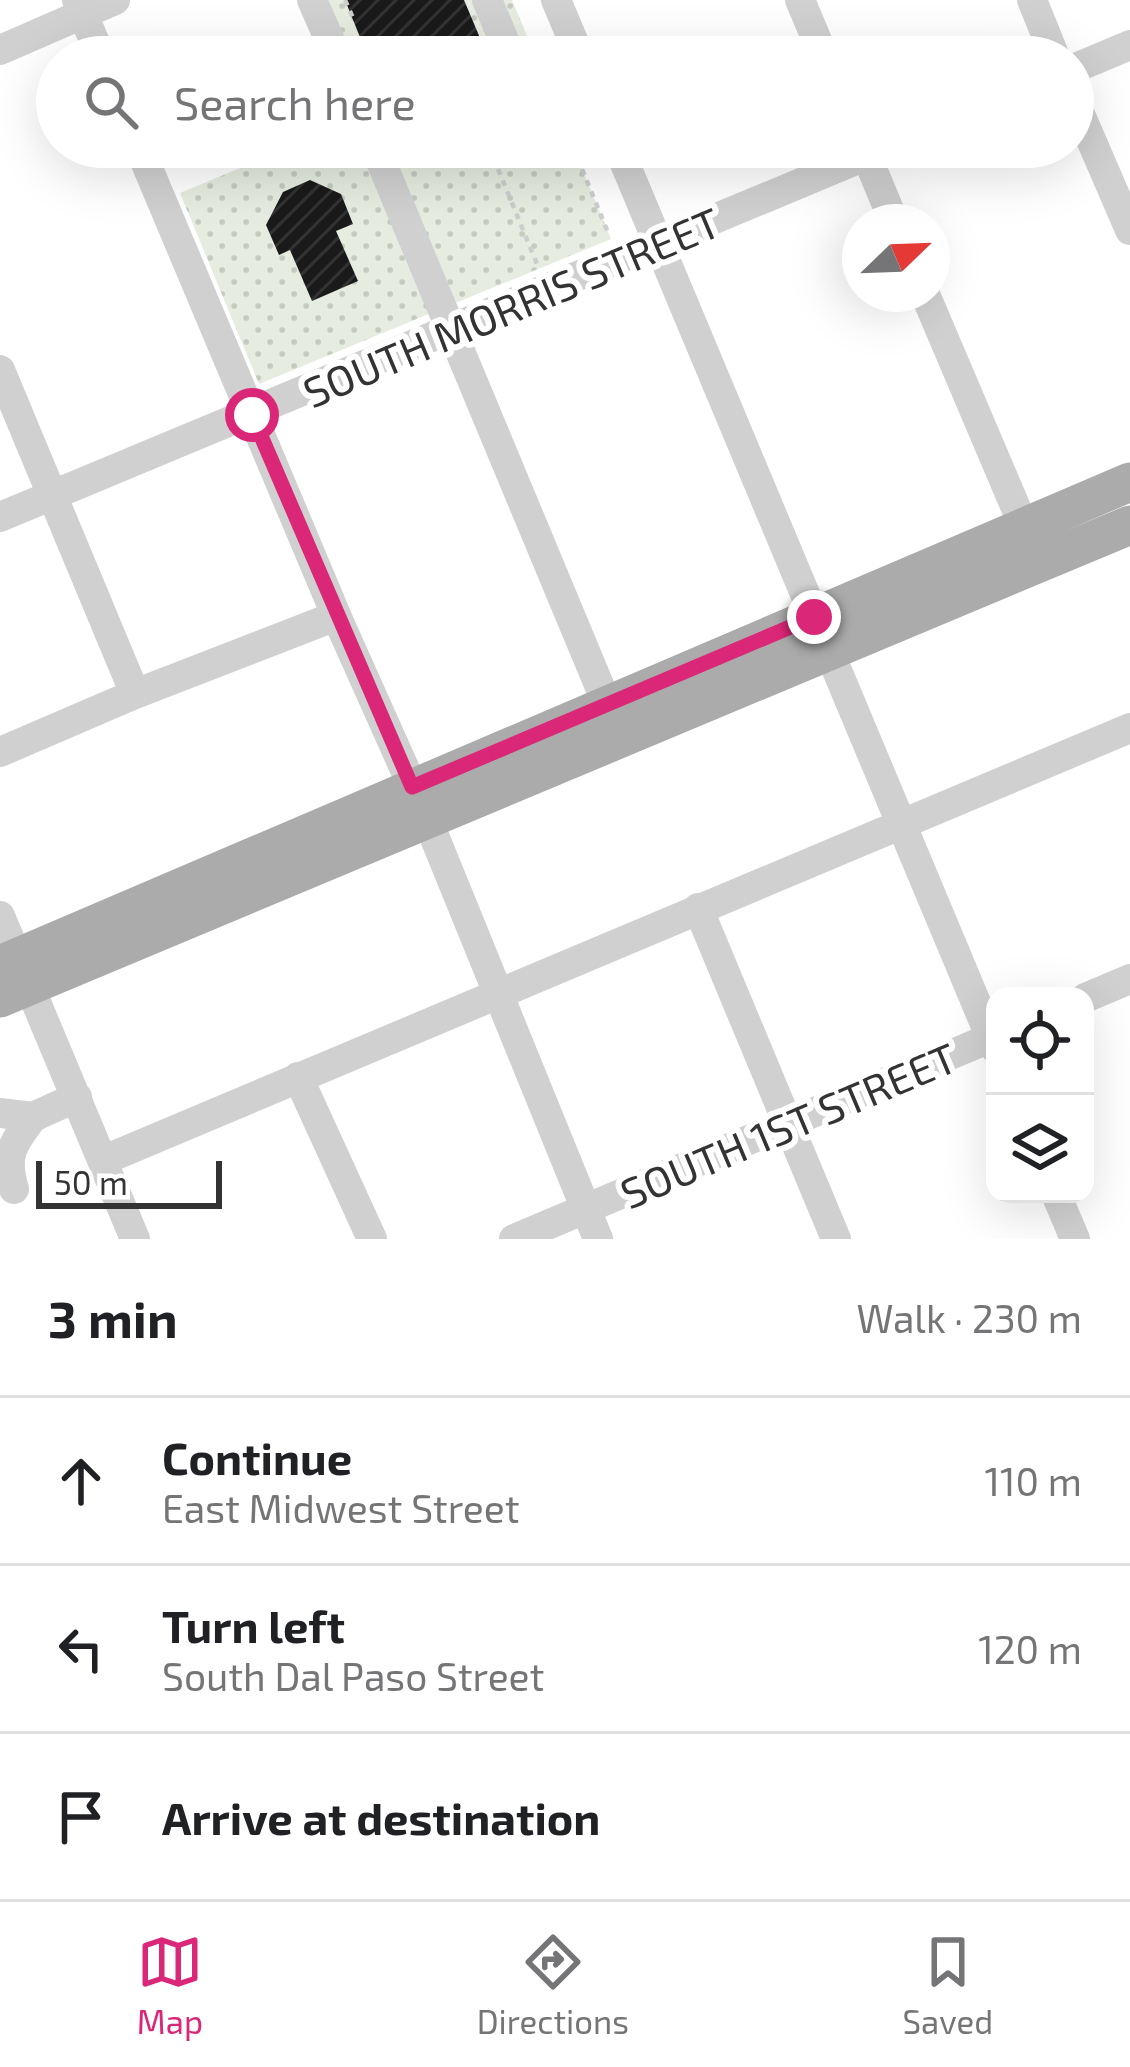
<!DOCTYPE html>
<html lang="en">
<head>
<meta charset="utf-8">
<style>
	:root { --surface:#fff; --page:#f2f2f2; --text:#202124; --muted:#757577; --line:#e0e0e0; --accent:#db2777 }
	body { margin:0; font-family:"Exo 2",sans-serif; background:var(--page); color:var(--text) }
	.controls { position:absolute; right:36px; bottom:36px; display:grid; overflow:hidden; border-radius:24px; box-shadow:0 12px 48px #0002 }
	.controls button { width:108px; height:108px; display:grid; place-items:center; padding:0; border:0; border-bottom:3px solid var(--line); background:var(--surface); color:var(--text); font:60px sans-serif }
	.compass { position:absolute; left:842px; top:204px; width:108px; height:108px; border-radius:50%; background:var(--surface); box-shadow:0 12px 48px #0002; rotate:67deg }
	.scale { position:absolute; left:36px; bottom:30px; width:186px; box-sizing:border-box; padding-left:12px; border:6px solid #333; border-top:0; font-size:33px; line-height:42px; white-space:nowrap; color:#333; -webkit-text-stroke:9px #fff; paint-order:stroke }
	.stop { position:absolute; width:36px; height:36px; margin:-27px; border:9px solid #db2777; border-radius:50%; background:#fff }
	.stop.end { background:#db2777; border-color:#fff; box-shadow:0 3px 12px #0008 }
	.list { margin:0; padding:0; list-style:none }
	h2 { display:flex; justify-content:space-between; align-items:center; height:156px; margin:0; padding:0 48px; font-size:51px }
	h2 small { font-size:39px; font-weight:400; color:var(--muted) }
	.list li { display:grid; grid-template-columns:78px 1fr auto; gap:36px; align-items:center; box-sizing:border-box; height:168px; padding:0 48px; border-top:3px solid var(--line) }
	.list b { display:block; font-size:45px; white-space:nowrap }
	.list p { margin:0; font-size:39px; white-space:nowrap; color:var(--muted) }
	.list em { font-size:39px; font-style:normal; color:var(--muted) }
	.icon { flex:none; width:66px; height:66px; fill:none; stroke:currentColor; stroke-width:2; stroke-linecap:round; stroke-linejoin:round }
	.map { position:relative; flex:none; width:1130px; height:1239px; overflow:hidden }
	.search { position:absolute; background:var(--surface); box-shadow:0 12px 48px #0002; left:36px; right:36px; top:36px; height:132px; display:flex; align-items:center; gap:30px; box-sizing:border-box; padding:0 42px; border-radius:66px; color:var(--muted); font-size:45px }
	.sheet { height:660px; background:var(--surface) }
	nav { display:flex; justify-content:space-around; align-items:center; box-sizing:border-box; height:168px; border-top:3px solid var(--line); background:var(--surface); font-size:33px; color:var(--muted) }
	nav a { display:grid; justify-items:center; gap:6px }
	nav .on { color:var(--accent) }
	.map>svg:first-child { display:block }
	.grass { fill:url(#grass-dots) }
	.building { fill:url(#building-hatch) }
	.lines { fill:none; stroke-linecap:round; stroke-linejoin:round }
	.path { stroke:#cdcdcd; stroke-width:4.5; stroke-dasharray:6 6; stroke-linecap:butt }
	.minor { stroke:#d0d0d0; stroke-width:30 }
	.major { stroke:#ababab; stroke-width:39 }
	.route { stroke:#db2777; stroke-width:15 }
	.labels { text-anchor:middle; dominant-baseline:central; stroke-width:12; stroke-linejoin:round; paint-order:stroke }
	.street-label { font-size:42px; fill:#333; stroke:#fff }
</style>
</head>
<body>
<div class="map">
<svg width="1130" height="1239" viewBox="0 0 1130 1239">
	<defs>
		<pattern id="grass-dots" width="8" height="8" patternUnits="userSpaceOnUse" patternTransform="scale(3)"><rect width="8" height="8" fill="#e6ecdf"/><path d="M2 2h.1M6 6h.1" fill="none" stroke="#c6cbc0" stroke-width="1.8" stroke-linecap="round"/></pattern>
		<pattern id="building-hatch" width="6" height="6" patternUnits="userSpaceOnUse" patternTransform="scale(3)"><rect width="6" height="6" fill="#1a1a1a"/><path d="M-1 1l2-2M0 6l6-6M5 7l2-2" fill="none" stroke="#333"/></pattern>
	</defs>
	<rect width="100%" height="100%" fill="#fff"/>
	<path class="grass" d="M321,0H512L536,57H345Z
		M291,147H573L611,239L259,384L180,193Z"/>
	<path class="building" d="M345,0H464L488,57H368Z
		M310,180L341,194L353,224L336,231L358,281L312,301L290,250L279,255L266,225L283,192Z"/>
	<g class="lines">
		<path class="path" d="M345,0L353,18
			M489,147L537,264
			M573,147L609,235"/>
		<path class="minor" d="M77,0L101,57
			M312,0L337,57
			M487,0L511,57
			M556,0L580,57
			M800,0L824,57
			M1032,0L1055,57
			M0,50L115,0
			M1073,69L1130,45
			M1073,98L1130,230
			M139,147L339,622L428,821L598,1239
			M375,147L607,704
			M618,147L995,1048
			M863,147L894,222
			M925,294L1024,527
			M0,370L135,694
			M0,517L887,147
			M0,752L135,694L336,616
			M698,908L836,1239
			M0,916L135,1239
			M1085,998L1130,979
			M298,1077L372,1239
			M0,1113L33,1117L77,1097
			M104,1160L1130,728
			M14,1189C4,1156 12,1144 33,1117
			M1056,1194L1075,1239
			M514,1239L995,1036"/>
		<path class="major" d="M0,965L1130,482
			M0,998L1130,525"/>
	</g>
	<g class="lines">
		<path class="route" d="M252,415L412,787L814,617"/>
	</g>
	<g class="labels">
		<g class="street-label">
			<text transform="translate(511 306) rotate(-23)">SOUTH MORRIS STREET</text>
			<text transform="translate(788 1124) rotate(-23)">SOUTH 1ST STREET</text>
		</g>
	</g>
</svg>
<div class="controls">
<button><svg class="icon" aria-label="locate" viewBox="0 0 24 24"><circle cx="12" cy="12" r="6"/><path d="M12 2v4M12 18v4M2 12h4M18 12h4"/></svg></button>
<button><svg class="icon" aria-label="layers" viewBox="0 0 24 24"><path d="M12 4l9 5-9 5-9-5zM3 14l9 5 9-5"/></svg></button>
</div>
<svg class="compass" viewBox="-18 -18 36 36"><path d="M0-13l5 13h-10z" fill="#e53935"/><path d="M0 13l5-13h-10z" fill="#757577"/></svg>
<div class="scale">50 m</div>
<div class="stop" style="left:252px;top:415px"></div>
<div class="stop end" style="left:814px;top:617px"></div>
<div class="search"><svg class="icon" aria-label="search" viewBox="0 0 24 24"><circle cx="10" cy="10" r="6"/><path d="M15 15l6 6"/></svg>Search here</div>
</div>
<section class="sheet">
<h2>3 min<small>Walk · 230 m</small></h2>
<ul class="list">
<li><svg class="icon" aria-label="ahead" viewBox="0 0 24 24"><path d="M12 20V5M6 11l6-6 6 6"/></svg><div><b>Continue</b><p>East Midwest Street</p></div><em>110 m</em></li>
<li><svg class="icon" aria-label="left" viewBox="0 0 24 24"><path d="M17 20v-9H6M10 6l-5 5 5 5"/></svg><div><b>Turn left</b><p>South Dal Paso Street</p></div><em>120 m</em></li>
<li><svg class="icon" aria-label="arrive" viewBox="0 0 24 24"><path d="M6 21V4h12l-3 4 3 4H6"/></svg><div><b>Arrive at destination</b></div></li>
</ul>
</section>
<nav>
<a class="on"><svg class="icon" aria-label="map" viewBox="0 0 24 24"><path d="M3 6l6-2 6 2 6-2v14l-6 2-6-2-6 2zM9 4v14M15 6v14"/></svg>Map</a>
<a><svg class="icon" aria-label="directions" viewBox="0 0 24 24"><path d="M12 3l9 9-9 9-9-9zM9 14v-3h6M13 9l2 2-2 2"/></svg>Directions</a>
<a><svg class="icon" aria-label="saved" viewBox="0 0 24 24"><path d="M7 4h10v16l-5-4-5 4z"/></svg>Saved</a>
</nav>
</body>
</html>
